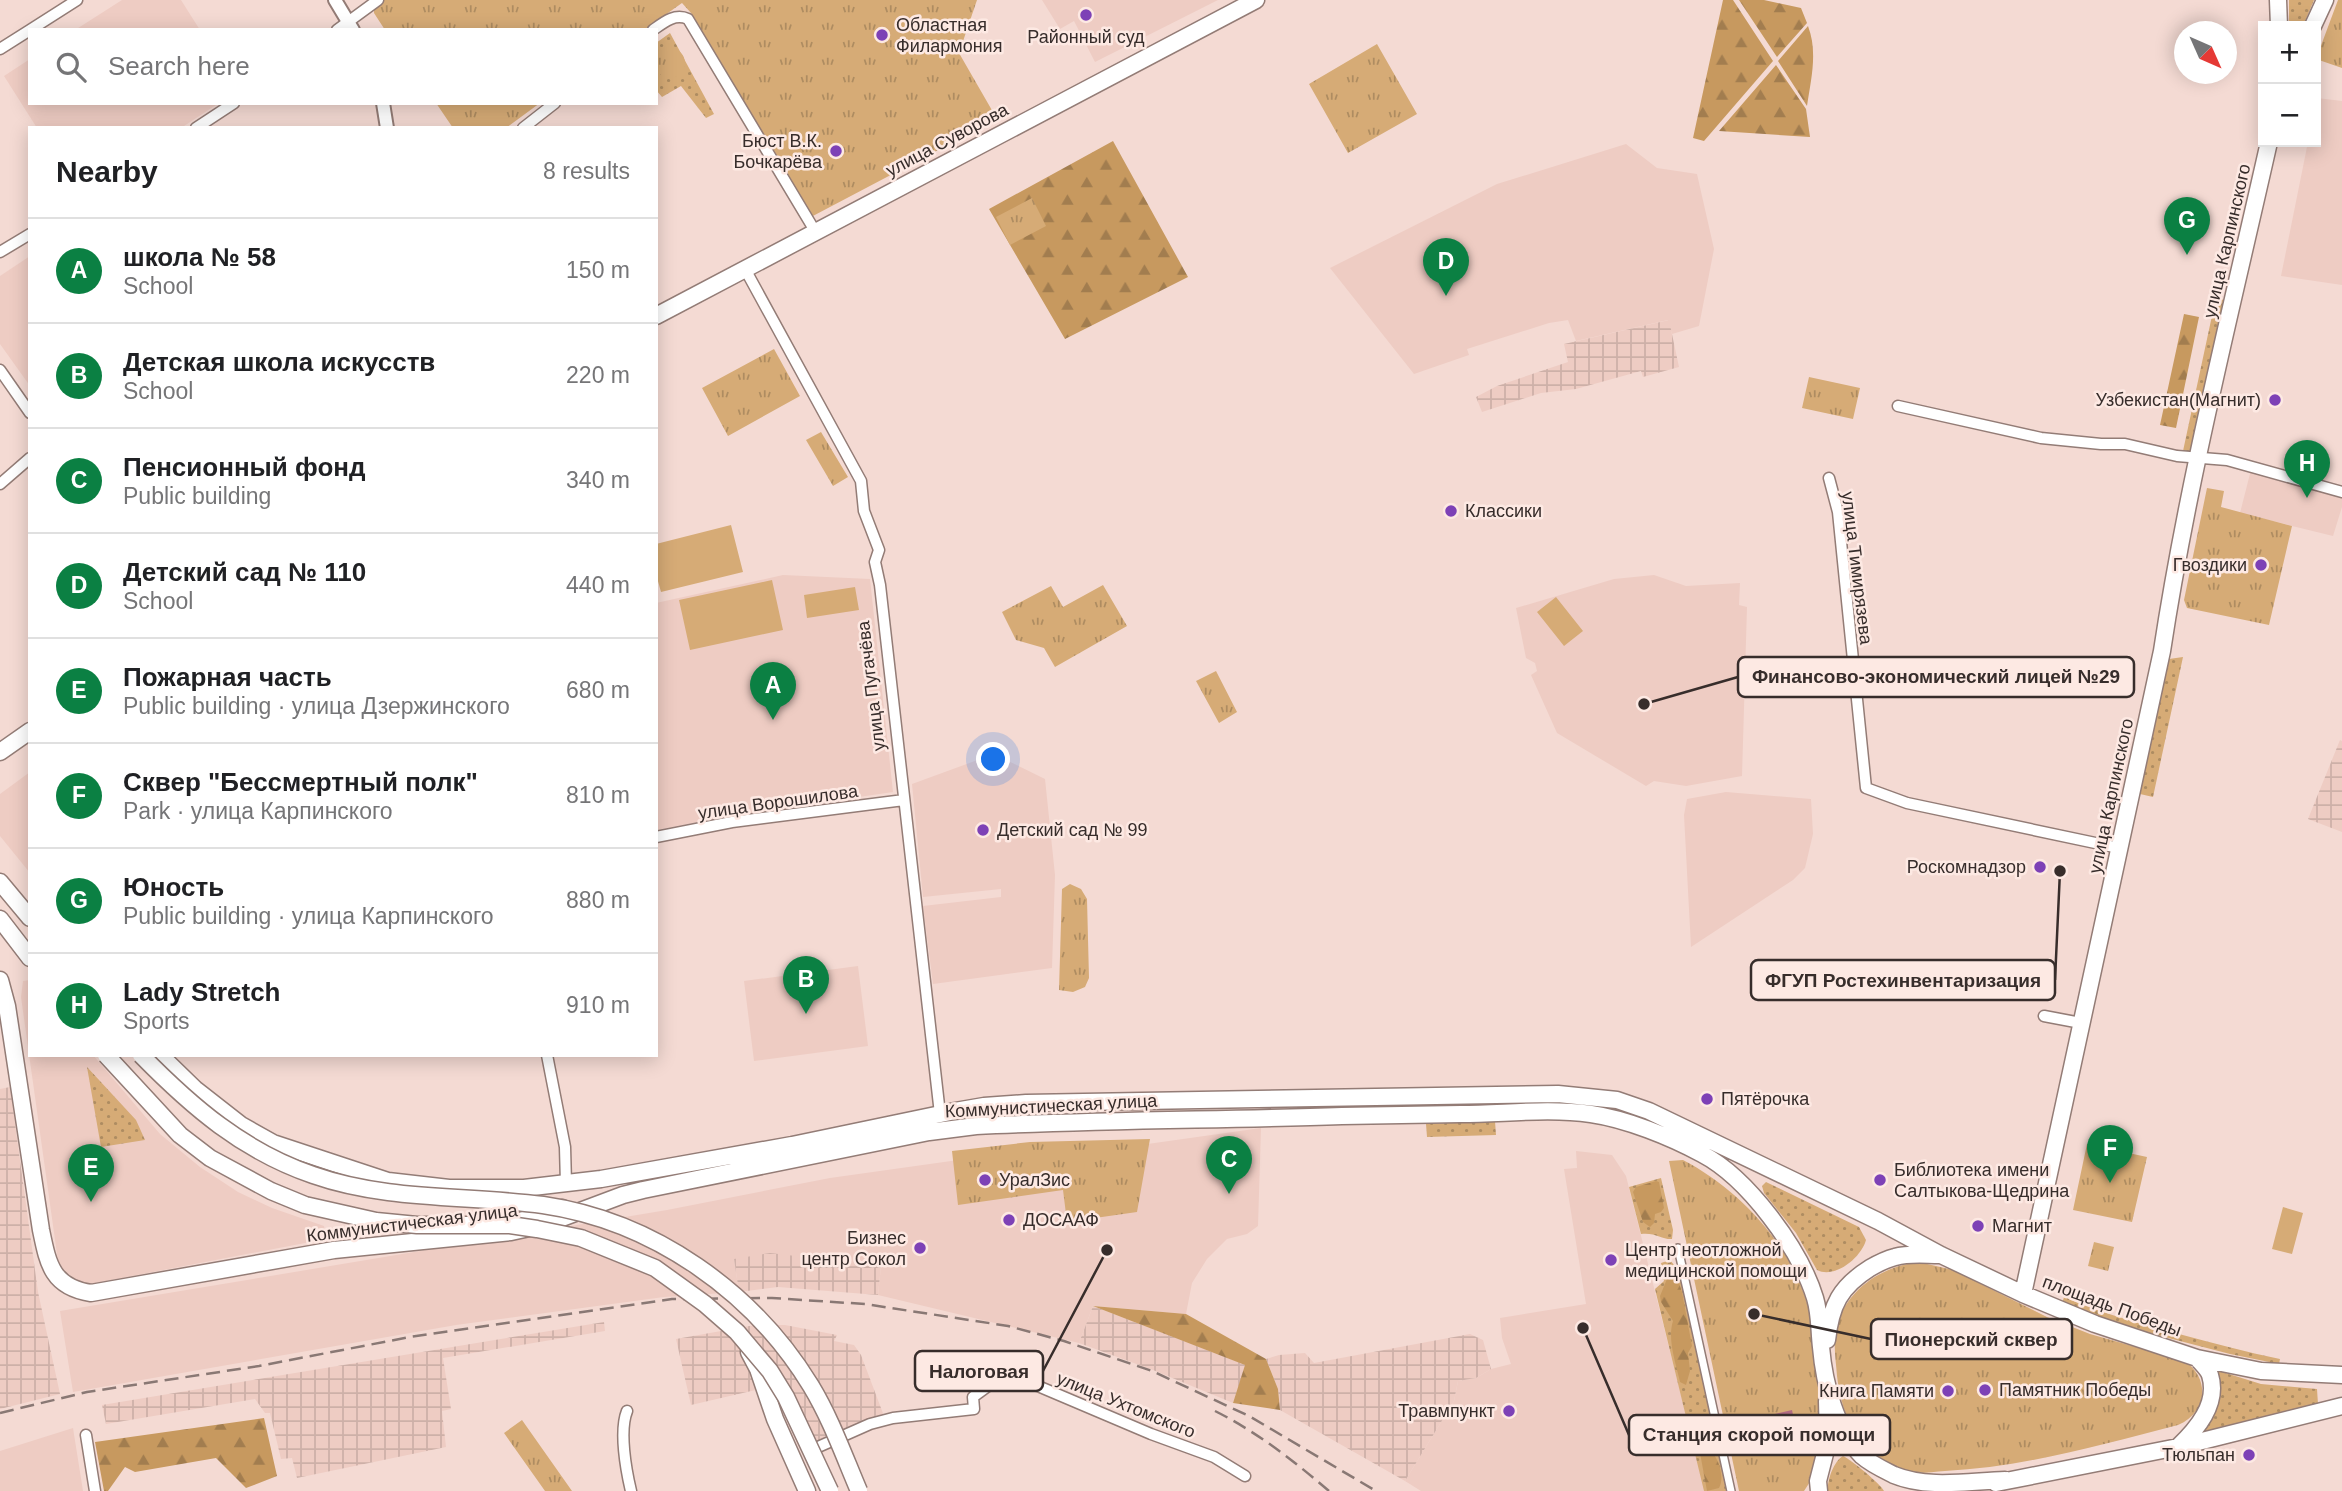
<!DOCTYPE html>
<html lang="en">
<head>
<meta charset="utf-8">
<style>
	:root { --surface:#fff; --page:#f6f6f6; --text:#202124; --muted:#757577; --line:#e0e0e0; --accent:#0b8043 }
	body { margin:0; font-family:Helvetica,sans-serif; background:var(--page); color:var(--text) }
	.controls { position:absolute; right:21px; top:21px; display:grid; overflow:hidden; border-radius:0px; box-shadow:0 4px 18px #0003 }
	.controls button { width:63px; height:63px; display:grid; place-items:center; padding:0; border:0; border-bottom:2px solid var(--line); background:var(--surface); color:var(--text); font:35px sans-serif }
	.compass { position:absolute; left:2174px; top:21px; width:63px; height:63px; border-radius:50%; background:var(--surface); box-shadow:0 4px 18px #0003; rotate:135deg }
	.you { position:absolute; left:994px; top:760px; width:24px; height:24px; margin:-18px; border:5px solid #fff; border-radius:50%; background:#1a73e8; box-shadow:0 0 0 10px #1a73e833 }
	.badge { display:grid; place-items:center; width:46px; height:46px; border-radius:50%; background:var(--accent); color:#fff; font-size:23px; font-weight:700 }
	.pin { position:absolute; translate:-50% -58px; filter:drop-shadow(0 2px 4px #0008) }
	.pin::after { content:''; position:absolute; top:37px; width:24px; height:21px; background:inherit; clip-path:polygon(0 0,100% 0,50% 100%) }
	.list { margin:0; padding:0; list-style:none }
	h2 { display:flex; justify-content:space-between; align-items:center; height:91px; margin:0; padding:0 28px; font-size:30px }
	h2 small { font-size:23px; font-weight:400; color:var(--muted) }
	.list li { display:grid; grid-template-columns:46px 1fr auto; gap:21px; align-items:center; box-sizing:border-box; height:105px; padding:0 28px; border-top:2px solid var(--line) }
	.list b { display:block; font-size:26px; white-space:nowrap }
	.list p { margin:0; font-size:23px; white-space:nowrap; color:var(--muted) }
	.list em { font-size:23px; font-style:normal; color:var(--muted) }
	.icon { flex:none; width:38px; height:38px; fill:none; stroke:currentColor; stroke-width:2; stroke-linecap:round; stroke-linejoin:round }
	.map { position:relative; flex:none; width:2342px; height:1491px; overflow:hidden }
	.search { position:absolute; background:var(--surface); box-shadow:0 4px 18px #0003; left:28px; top:28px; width:630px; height:77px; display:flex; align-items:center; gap:18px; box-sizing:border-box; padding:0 24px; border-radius:0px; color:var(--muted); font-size:26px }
	.panel { position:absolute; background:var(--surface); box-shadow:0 4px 18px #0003; left:28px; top:126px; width:630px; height:931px; border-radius:0px }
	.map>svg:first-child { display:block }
	.built { fill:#eeccc3 }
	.industrial { fill:url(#industrial-grid) }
	.grass { fill:url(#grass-dots) }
	.forest { fill:url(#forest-firs) }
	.park { fill:url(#park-tufts) }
	.pitch { fill:#d6ab76 }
	.water { fill:#b16b82 }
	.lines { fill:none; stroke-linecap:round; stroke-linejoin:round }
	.pedestrian-casing { stroke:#937c76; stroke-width:10 }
	.minor-casing { stroke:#937c76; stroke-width:13 }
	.tertiary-casing { stroke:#937c76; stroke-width:16 }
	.primary-casing { stroke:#937c76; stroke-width:19 }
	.pedestrian { stroke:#fff; stroke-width:7 }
	.minor { stroke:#fff; stroke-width:10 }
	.tertiary { stroke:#fff; stroke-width:12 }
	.primary { stroke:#fff; stroke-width:16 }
	.rail { stroke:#897874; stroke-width:2.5; stroke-dasharray:14 7; stroke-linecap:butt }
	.primary-bridge-casing { stroke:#937c76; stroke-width:19; stroke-linecap:butt }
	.primary-bridge { stroke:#fff; stroke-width:16 }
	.poi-dot { fill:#7d41b6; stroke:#fde9e3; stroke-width:2.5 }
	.labels { text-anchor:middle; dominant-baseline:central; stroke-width:5; stroke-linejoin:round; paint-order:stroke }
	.poi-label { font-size:18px; fill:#372d2b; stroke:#fde9e3; text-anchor:start }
	.street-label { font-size:18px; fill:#372d2b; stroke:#fde9e3 }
	.leader { fill:none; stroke:#372d2b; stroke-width:2.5 }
	.callout-dot { fill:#372d2b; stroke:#fde9e3; stroke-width:2.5 }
	.callout { fill:#fde9e3; stroke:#372d2b; stroke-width:2.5 }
	.callout-label { font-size:19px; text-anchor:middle; font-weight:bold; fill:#372d2b }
</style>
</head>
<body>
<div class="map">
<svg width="2342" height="1491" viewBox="0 0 2342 1491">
	<defs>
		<pattern id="industrial-grid" width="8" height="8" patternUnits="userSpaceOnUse" patternTransform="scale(1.75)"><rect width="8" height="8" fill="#eeccc3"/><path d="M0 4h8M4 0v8" fill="none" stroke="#cdb0a8"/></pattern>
		<pattern id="grass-dots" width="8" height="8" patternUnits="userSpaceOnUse" patternTransform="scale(1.75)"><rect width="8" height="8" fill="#d6ab76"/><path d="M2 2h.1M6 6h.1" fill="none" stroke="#ae8c61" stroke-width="1.8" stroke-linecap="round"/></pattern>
		<pattern id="forest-firs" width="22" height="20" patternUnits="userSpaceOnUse" patternTransform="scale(1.75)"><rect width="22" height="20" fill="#c7995f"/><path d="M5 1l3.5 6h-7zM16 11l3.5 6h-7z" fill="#a27d4f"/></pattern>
		<pattern id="park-tufts" width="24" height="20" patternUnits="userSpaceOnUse" patternTransform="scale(1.75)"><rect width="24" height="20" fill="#d6ab76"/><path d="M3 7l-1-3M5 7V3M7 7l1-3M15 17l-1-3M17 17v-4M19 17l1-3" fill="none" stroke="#ae8c61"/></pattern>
	</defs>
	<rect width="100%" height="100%" fill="#f4dad3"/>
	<path class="built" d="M122,0H181L200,30H75Z
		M1042,0H1218L1095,62L1074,21L1060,29Z
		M30,59V103H219L181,128H37L4,76Z
		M2317,98L2342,101V285L2281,276L2308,142H2316Z
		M1626,144L1657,168L1697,174L1714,249L1699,326L1672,334L1668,320L1576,341L1568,320L1549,323L1467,349L1469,355L1414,374L1330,268L1497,184Z
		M30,256V386L0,344V276Z
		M2253,462L2342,488V507L2333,536L2240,513Z
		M783,575L870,579L893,792L730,816L656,830V603Z
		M1654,575L1686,586L1740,583L1739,605L1747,607L1742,776L1686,786L1654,781L1646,786L1557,733L1531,675L1537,671L1535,663L1526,658L1516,608L1614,579Z
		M994,754L1045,779L1055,875L1052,968L933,984L923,906L1001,897V889L923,897L912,784Z
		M30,772V873L0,836V794Z
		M1726,792L1811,799L1813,834L1805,868L1793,880L1691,947L1684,815L1687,799Z
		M858,966L868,1046L754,1061L744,981Z
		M30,980V1055H93L160,1134L200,1167L238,1192L272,1208L324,1226L326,1239L90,1284L69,1279L58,1261L21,997L23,981Z
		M1261,1128L1258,1226L1247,1234L1227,1239L1207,1259L1192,1283L1186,1314L1093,1306L1079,1343L878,1295L881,1266L734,1259L739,1292L664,1297L456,1325L73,1392L60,1311L667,1210L830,1178L1001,1154L1112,1149Z
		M1576,1151L1612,1155L1626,1176L1705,1491H1421L1405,1481L1454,1401L1458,1381L1476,1378L1491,1369L1511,1364L1502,1338L1500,1318L1586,1304L1564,1169L1577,1168Z
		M73,1428L83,1491H0V1451Z"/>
	<path class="industrial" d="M1669,320L1679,367L1643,377L1641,371L1576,389L1541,393L1482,412L1476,397L1497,386L1568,362L1564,344Z
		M2340,740L2342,741V832L2308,819Z
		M10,1087L38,1292L60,1394L0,1409V1089Z
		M770,1253L881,1266L878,1295L778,1287L739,1292L734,1259Z
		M1093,1306L1246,1365L1233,1403L1153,1370L1079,1343Z
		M604,1322L605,1331L443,1358L451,1409L442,1411L446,1447L297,1478L292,1458L281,1459L270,1413H265L255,1399L106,1424L102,1405Z
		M755,1325H785L806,1329L837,1335L834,1341L854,1345L861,1355L884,1416L811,1444L781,1388L760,1389L691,1405L676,1339Z
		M1470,1334L1483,1340L1491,1369L1476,1378L1458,1381L1454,1401L1405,1481L1280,1410L1278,1389L1266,1359L1279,1355L1305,1353L1314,1363Z"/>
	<path class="grass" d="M2289,0H2314L2303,26H2289Z
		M670,33L714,114L706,118L681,86L662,97L656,90V43Z
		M2216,297L2226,301L2193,453L2183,451Z
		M2183,657L2153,797L2140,794L2169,659Z
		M87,1067L136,1120L145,1140L101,1147Z
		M1495,1121L1496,1135L1427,1137L1426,1124Z
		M1661,1178L1673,1230L1672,1239C1663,1240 1655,1232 1641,1234L1629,1187Z
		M1766,1182L1859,1227L1866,1240C1861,1258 1835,1279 1817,1270L1796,1233L1764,1193L1762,1186Z
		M1670,1260L1679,1271L1727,1491H1704L1655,1289L1664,1281L1661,1263Z
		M2064,1297C2102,1314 2140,1323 2179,1334C2213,1343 2246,1352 2280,1359L2279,1364L2230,1354L2126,1327L2062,1304Z
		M2216,1370L2261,1384L2317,1389L2318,1404L2198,1436C2210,1414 2224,1395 2216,1370Z
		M1843,1456C1850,1459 1881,1484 1884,1491H1828C1827,1480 1834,1461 1843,1456Z"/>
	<path class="forest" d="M1723,0H1733L1773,61L1704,141L1693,138Z
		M1739,0H1764L1801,8L1807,23L1777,57Z
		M1808,26C1818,52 1811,79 1807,106L1778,61Z
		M1776,65L1806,109L1810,137L1719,131Z
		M1113,141L1188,277L1065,339L989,209Z
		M2184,314L2199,317L2176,428L2160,425Z
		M1656,1181L1659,1182L1664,1208L1661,1212L1655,1214L1654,1223L1650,1227L1643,1222L1633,1192L1636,1187Z
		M1675,1271L1682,1292L1692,1346L1688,1353L1690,1371L1686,1385L1680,1382C1676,1364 1667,1339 1673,1321L1661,1302L1660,1296L1669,1274Z
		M1093,1306L1186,1314L1266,1359L1278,1389L1280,1410L1233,1403L1245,1365Z
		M264,1418L277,1476L246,1488L216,1458L135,1472L125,1467L108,1491H104L95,1442Z
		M1710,1450C1719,1458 1725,1478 1719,1488L1707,1491L1700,1453Z"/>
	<path class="park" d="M383,0H977L959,53L997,119L811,217L691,13L682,3L644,30H385L374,13V7Z
		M2338,0H2342V68L2316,59Z
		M1377,44L1417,114L1348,153L1309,84Z
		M655 63a15 15 0 1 1 30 0a15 15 0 1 1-30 0Z
		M436,103H540L506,128H453Z
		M1032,198L1046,226L1010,245L996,217Z
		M774,349L800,396L728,436L702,388Z
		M1809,377L1860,388L1853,419L1802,408Z
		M821,432L848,477L833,486L806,440Z
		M2207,488L2224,491L2221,507L2292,526L2269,625L2187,608L2184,600Z
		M1103,585L1127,626L1055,667L1044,648L1016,640L1002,612L1051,586L1063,607Z
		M1216,671L1237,712L1219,723L1196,681Z
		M1070,884L1081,889L1087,899L1089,978L1085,987L1073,992L1059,990L1062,889Z
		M1150,1139L1137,1212L1067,1222L1063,1190L958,1205L952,1151L1030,1142Z
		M2087,1144L2147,1157L2132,1222L2073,1210Z
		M1683,1160C1737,1188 1786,1240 1805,1297C1815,1325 1820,1379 1821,1409C1822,1438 1823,1466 1804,1491H1739L1669,1161Z
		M2094,1242L2114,1247L2108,1271L2088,1266Z
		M1912,1263H1923L1953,1270L2047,1317L2090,1334L2185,1361C2210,1379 2208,1412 2178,1425C2101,1445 2024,1467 1945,1471C1931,1472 1915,1475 1902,1471C1859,1457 1842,1417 1837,1376C1836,1361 1833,1345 1836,1329C1844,1293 1877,1269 1912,1263Z
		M522,1420L572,1491H545L504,1433Z"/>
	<path class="pitch" d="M731,525L743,572L661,592L656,574V544Z
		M772,580L783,630L690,650L679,600Z
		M855,587L859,610L807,618L804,595Z
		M1556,597L1583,631L1564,646L1537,612Z
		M2283,1207L2303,1213L2292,1254L2272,1249Z"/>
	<path class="water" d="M1792,1410L1795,1424L1757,1433L1754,1419Z"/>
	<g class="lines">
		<g class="pedestrian-casing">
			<path id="pedestrian" d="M1678,1248L1731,1491"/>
		</g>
		<g class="minor-casing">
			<path id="minor" d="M30,30L77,0
				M337,30L378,0
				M653,30C664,22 675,13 688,19L815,231
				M0,49L30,30
				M196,128L234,103
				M523,128L555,103
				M0,252L30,234
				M745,269L861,481L864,511L879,550L875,562L880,585L940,1114
				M0,370L30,413
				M1898,406L2041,438L2101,444H2125L2177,456L2227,460L2342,492
				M1829,478L1838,512L1866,788L1907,803L2119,848
				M0,484L30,458
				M656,837L732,822L904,800
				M2044,1016L2081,1023
				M547,1055L565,1147L566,1184
				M627,1411C619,1431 626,1470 631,1491
				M86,1435L95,1491
				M809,1451L870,1424L893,1418L974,1409L973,1397L995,1381L1019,1378L1151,1434L1214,1457L1245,1476"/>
		</g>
		<g class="tertiary-casing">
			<path id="tertiary" d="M335,0L353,30
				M383,103L387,128"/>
		</g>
		<g class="primary-casing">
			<path id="primary" d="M2278,0L2279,26
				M2313,26L2325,0
				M656,316L1256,0
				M0,752L30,731
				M0,882L30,918
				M0,919L30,958
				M0,980L7,1006L41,1230C48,1264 52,1287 91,1293L334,1250L511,1232L543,1225L623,1195L643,1190L929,1132L976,1126C1098,1120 1220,1120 1342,1116C1382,1115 1421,1115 1461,1114C1504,1114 1548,1108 1591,1114C1626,1119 1671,1137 1702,1154C1748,1178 1800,1249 1815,1298C1820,1314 1819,1331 1821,1347C1824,1383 1836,1430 1862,1456C1871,1464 1884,1470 1894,1475C1928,1489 1970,1481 2005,1480
				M160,1055L195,1089L241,1125L273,1143L388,1181L449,1188H524L601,1179L792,1145L955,1111L984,1106L1026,1103L1558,1094L1617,1100L1649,1111L1878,1221L1941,1255L2023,1294L2095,1324L2197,1358C2201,1363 2208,1369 2210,1375C2219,1404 2196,1430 2178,1447
				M514,1223L562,1208
				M2023,1294L2162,651C2188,480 2231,311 2269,142
				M1827,1340C1831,1305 1840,1287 1870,1268C1877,1264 1887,1259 1895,1257C1909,1253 1925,1255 1939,1255
				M749,1352L758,1369L775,1419L807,1491
				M2197,1358L2261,1371L2342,1375
				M1996,1483L2178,1447L2342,1406
				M1819,1491L1818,1481L1828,1442L1827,1401"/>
		</g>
		<use href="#pedestrian" class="pedestrian"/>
		<use href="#minor" class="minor"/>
		<use href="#tertiary" class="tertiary"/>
		<use href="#primary" class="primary"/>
		<path class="rail" d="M1215,1411C1257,1432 1294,1461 1329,1491
			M0,1413L87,1392L259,1366L410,1337L672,1299L772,1298L865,1304L1008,1326L1064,1341L1152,1371L1249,1416L1376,1491"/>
		<g class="primary-bridge-casing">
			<path id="primary-bridge" d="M106,1055L180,1135L210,1158L271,1191L305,1205L376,1221L417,1225H510L537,1229L581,1238L655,1268L705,1304L737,1332L770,1371L786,1397L830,1491
				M141,1055C192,1107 243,1151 313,1175C387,1201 466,1195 543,1205C653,1221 753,1291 811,1386C831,1419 844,1456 859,1491"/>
		</g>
		<use href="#primary-bridge" class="primary-bridge"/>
	</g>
	<g class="poi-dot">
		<circle cx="1086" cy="15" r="7"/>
		<circle cx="882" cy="35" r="7"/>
		<circle cx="836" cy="151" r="7"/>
		<circle cx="2275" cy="400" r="7"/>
		<circle cx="1451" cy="511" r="7"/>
		<circle cx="2261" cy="565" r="7"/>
		<circle cx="983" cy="830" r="7"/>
		<circle cx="2040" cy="867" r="7"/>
		<circle cx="1707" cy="1099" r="7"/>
		<circle cx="985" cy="1180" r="7"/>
		<circle cx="1880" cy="1180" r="7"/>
		<circle cx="1009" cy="1220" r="7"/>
		<circle cx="1978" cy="1226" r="7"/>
		<circle cx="920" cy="1248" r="7"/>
		<circle cx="1611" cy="1260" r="7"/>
		<circle cx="1985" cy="1390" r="7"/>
		<circle cx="1948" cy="1391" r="7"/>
		<circle cx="1509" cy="1411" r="7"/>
		<circle cx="2249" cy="1455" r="7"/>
	</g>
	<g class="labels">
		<g class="poi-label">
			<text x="896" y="25">Областная<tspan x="896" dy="21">Филармония</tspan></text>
			<text x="1086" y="37" text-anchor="middle">Районный суд</text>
			<text x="822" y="141" text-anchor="end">Бюст В.К.<tspan x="822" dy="21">Бочкарёва</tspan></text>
			<text x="2261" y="400" text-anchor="end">Узбекистан(Магнит)</text>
			<text x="1465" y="511">Классики</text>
			<text x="2247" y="565" text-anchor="end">Гвоздики</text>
			<text x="997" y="830">Детский сад № 99</text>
			<text x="2026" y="867" text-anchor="end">Роскомнадзор</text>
			<text x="1721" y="1099">Пятёрочка</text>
			<text x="1894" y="1170">Библиотека имени<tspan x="1894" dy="21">Салтыкова-Щедрина</tspan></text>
			<text x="999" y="1180">УралЗис</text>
			<text x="1023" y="1220">ДОСААФ</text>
			<text x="1992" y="1226">Магнит</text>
			<text x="906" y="1238" text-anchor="end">Бизнес<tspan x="906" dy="21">центр Сокол</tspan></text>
			<text x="1625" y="1250">Центр неотложной<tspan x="1625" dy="21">медицинской помощи</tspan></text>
			<text x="1999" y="1390">Памятник Победы</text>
			<text x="1934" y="1391" text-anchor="end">Книга Памяти</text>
			<text x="1495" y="1411" text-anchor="end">Травмпункт</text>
			<text x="2235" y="1455" text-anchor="end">Тюльпан</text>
		</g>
		<g class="street-label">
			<text transform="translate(947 140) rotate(-28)">улица Суворова</text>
			<text transform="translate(2227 241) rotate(-77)">улица Карпинского</text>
			<text transform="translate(1857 568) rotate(83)">улица Тимирязева</text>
			<text transform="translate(871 686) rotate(-97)">улица Пугачёва</text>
			<text transform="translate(2111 796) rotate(-78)">улица Карпинского</text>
			<text transform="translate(778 802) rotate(-8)">улица Ворошилова</text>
			<text transform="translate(1051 1106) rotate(-3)">Коммунистическая улица</text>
			<text transform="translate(412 1223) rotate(-7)">Коммунистическая улица</text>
			<text transform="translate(2112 1306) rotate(20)">площадь Победы</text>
			<text transform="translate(1126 1405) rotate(22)">улица Ухтомского</text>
		</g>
	</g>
	<path class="leader" d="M1644 704L1738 677M2060 871L2055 980M1754 1314L1871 1339M1107 1250L1043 1371M1583 1328L1629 1435"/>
	<g class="callout-dot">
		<circle cx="1644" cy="704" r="7"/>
		<circle cx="2060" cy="871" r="7"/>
		<circle cx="1754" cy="1314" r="7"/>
		<circle cx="1107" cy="1250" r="7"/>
		<circle cx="1583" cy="1328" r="7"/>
	</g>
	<g class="callout">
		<rect x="1738" y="657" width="396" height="40" rx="7"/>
		<rect x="1751" y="960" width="304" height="40" rx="7"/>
		<rect x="1871" y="1319" width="201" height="40" rx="7"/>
		<rect x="915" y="1351" width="128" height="40" rx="7"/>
		<rect x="1629" y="1415" width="261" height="40" rx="7"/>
	</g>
	<g class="callout-label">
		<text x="1936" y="683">Финансово-экономический лицей №29</text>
		<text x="1903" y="987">ФГУП Ростехинвентаризация</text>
		<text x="1971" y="1346">Пионерский сквер</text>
		<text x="979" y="1378">Налоговая</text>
		<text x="1759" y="1441">Станция скорой помощи</text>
	</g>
</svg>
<div class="controls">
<button>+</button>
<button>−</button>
</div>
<svg class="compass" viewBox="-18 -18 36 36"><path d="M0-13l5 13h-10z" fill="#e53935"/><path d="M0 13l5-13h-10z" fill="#757577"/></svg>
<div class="you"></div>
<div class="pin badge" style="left:773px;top:720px">A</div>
<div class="pin badge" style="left:806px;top:1014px">B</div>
<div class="pin badge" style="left:1229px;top:1194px">C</div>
<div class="pin badge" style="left:1446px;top:296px">D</div>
<div class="pin badge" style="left:91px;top:1202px">E</div>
<div class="pin badge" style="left:2110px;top:1183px">F</div>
<div class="pin badge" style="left:2187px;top:255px">G</div>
<div class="pin badge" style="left:2307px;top:498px">H</div>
<div class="search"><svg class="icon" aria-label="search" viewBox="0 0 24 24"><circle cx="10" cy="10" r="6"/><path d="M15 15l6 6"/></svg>Search here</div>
<section class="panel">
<h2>Nearby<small>8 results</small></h2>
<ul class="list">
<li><span class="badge">A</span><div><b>школа № 58</b><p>School</p></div><em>150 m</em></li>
<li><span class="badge">B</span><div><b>Детская школа искусств</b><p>School</p></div><em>220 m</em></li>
<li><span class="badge">C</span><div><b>Пенсионный фонд</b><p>Public building</p></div><em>340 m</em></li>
<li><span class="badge">D</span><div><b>Детский сад № 110</b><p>School</p></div><em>440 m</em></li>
<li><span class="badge">E</span><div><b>Пожарная часть</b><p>Public building · улица Дзержинского</p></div><em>680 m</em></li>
<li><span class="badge">F</span><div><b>Сквер &quot;Бессмертный полк&quot;</b><p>Park · улица Карпинского</p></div><em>810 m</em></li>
<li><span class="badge">G</span><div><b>Юность</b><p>Public building · улица Карпинского</p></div><em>880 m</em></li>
<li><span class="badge">H</span><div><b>Lady Stretch</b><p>Sports</p></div><em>910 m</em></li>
</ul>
</section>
</div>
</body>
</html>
